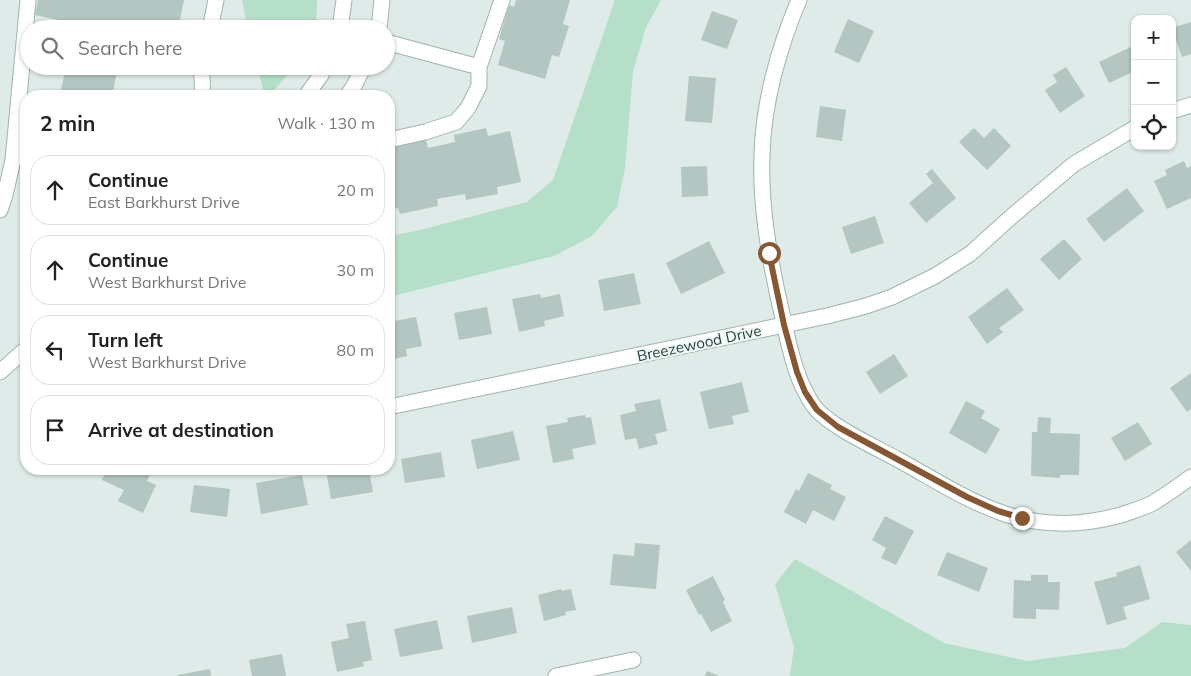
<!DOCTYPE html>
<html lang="en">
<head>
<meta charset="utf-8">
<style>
	:root { --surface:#fff; --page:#f2f2f2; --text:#222; --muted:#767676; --line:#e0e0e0 }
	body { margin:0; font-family:Mulish,sans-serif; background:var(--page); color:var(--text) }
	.controls { position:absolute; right:15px; top:15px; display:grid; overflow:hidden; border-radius:10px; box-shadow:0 1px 4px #0004 }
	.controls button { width:45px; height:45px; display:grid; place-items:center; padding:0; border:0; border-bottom:1px solid var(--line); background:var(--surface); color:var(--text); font:25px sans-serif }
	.stop { position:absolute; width:15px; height:15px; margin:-11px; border:4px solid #855734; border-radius:50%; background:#fff }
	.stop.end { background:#855734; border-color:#fff; box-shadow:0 1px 5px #0008 }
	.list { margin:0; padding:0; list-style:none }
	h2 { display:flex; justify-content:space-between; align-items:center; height:65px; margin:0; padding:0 20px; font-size:21px }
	h2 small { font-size:16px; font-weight:400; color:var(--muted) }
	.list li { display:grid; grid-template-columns:32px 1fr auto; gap:15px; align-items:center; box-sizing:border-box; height:70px; margin:0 10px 10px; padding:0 10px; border:1px solid var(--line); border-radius:20px }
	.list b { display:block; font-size:19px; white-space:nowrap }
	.list p { margin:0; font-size:16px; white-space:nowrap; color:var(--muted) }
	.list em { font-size:16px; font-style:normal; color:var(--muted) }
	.icon { flex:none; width:28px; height:28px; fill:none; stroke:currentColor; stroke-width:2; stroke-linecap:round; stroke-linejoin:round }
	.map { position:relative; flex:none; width:1191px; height:676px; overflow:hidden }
	.search { position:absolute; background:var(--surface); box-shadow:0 1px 4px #0004; left:20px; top:20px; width:375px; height:55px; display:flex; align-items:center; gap:12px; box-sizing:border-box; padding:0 18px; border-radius:28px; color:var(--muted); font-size:19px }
	.panel { position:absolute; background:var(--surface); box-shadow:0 1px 4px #0004; left:20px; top:90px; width:375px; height:385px; border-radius:20px }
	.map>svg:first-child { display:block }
	.green { fill:#b5dfc8 }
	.building { fill:#b3c6c1 }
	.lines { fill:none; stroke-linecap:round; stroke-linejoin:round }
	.minor-casing { stroke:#a1b3b0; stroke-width:17 }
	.minor { stroke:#fff; stroke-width:15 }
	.route { stroke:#855734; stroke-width:6 }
	.labels { text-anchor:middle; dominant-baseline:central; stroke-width:4; stroke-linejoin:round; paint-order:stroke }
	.street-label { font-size:15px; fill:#1e3c3a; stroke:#eff8f5 }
</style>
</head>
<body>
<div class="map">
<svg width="1191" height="676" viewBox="0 0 1191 676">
	<rect width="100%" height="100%" fill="#deebe8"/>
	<path class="green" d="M242,0H317L316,29H248Z
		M615,0H661L646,27L633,72L625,168L617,207L592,236L554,256L389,297V236L416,231L527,202L553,180Z
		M257,66H295L269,96H265Z
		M795,559L944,643L1027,661L1125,648L1162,622L1191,625V676H790L794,647L775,584Z"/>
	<path class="building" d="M38,0H184L178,29H72L73,23L35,15Z
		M516,0H570L563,24L569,26L559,57L552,55L545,79L498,65L505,41L499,39L509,5L514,7Z
		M712,11L738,20L727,49L701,40Z
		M848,19L874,31L859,63L834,52Z
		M1191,22V54L1182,57L1172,28Z
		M1135,45V71L1109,83L1099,62Z
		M59,66H118L112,96H60L65,70L58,68Z
		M1066,67L1085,96L1060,113L1045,90L1057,82L1053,75Z
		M689,76L716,78L712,123L685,121Z
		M820,106L846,110L842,141L816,137Z
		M486,128L488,136L510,131L521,182L497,187L498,194L466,200L465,194L437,199L438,206L400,214L398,208L389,210V148L426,140L428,148L455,142L454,135Z
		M974,128L984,138L994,128L1011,146L987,170L959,142Z
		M1184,161L1187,168L1191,166V198L1167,209L1154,181L1167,175L1165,170Z
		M707,166L708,196L682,197L681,167Z
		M932,169L956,198L926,223L909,203L933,183L926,174Z
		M1127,188L1144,211L1104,242L1086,219Z
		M875,216L884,243L851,254L842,227Z
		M1064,239L1082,259L1059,280L1040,259Z
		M709,241L725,273L681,294L666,263Z
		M634,273L641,304L604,311L598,280Z
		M1007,288L1024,310L999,328L1003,332L987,344L968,317Z
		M540,294L541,298L560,294L564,316L544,321L545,326L519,332L512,299Z
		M487,307L492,334L459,340L454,313Z
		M416,317L422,346L406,349L407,356L389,360V322Z
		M894,354L908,376L880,394L866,372Z
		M1191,373V409L1187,412L1170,388Z
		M742,382L749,412L732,416L734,424L709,429L700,392Z
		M660,399L667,431L655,434L658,444L639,449L636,438L625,440L620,415L636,411L634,404Z
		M966,401L985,411L981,418L1000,429L986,454L949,433Z
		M585,415L586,418L591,417L596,444L572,449L574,459L553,463L546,426L568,422L567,418Z
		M1038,417L1051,418L1050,433L1080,434L1079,475H1060V478L1031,476L1032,432H1037Z
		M1138,422L1152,444L1125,461L1111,438Z
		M23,424H26V440H25Z
		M513,431L520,460L477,469L471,440Z
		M441,452L445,477L405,483L401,459Z
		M107,469H147L152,471L147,481L156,485L143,513L118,501L124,490L102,480Z
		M335,469H369L373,492L331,499L326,470Z
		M808,473L832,485L830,489L846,497L834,521L813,510L806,524L784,512L796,489L799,491Z
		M302,475L308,505L261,514L256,483Z
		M194,485L230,489L227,517L190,512Z
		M885,516L914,531L896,565L881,558L886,548L872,540Z
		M1191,540V571L1176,552Z
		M635,543L660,545L656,589L610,585L613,554L634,556Z
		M947,552L988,568L979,592L937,575Z
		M1140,565L1150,599L1123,607L1127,619L1107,625L1094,582L1117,576L1116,573Z
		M1031,575H1048V582H1060L1059,610L1036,609V619L1013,618L1014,580L1031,581Z
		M713,576L725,600L723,602L732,621L711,632L701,614L699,615L686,590Z
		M561,589L562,591L571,589L576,610L565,612L566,615L544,621L538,595Z
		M512,607L517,633L472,643L467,616Z
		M437,620L443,649L400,657L394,629Z
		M365,621L372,660L363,662L364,666L337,672L331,642L349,638L346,624Z
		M282,654L286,676H252L249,660Z
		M210,669L211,676H178V675Z
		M707,671L719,676H705Z"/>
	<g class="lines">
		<g class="minor-casing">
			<path id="minor" d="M799,0C779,47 763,104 762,155C760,205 769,256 780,305C786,331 793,370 806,393C809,399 813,406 818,411C836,429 873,446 897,459C930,477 962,498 997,511C1037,527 1081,526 1121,515C1132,511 1143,508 1153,503C1166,495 1179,486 1191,477
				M210,29L216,0
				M340,29L344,0
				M379,29L382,0
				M386,42L479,67
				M201,96C205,84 200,77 202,66
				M306,96L321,75L325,66
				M347,96L354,86L364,66
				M1172,111L1191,105
				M389,140L425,132L456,122L468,108L479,86V67L502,0
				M0,210L5,195L13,160L28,0
				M0,372L26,349
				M389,407L827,316L866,306L892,297L935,276L970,254L1011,217L1074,164L1135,128
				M556,676L633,660"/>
		</g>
		<use href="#minor" class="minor"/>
	</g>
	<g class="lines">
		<path class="route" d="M769,253L784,325L797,372L805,392L817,410L838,427L967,497L998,511L1022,518"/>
	</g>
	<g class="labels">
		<g class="street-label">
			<text transform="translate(699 343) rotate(-12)">Breezewood Drive</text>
		</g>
	</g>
</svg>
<div class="controls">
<button>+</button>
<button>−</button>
<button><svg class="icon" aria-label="locate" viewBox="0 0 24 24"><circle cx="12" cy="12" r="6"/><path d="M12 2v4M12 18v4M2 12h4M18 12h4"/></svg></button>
</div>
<div class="stop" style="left:769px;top:253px"></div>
<div class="stop end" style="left:1022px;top:518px"></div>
<div class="search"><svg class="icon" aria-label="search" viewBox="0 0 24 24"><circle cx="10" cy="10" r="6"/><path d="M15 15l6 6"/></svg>Search here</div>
<section class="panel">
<h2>2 min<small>Walk · 130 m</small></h2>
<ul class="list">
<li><svg class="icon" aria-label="ahead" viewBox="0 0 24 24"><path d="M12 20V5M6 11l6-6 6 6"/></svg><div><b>Continue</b><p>East Barkhurst Drive</p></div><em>20 m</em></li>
<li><svg class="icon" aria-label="ahead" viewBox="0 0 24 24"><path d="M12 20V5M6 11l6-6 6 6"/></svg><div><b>Continue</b><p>West Barkhurst Drive</p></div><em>30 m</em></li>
<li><svg class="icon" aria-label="left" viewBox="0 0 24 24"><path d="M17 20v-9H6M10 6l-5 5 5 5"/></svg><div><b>Turn left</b><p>West Barkhurst Drive</p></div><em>80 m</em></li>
<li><svg class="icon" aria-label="arrive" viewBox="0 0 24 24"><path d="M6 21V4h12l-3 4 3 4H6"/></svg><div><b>Arrive at destination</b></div></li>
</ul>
</section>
</div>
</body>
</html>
